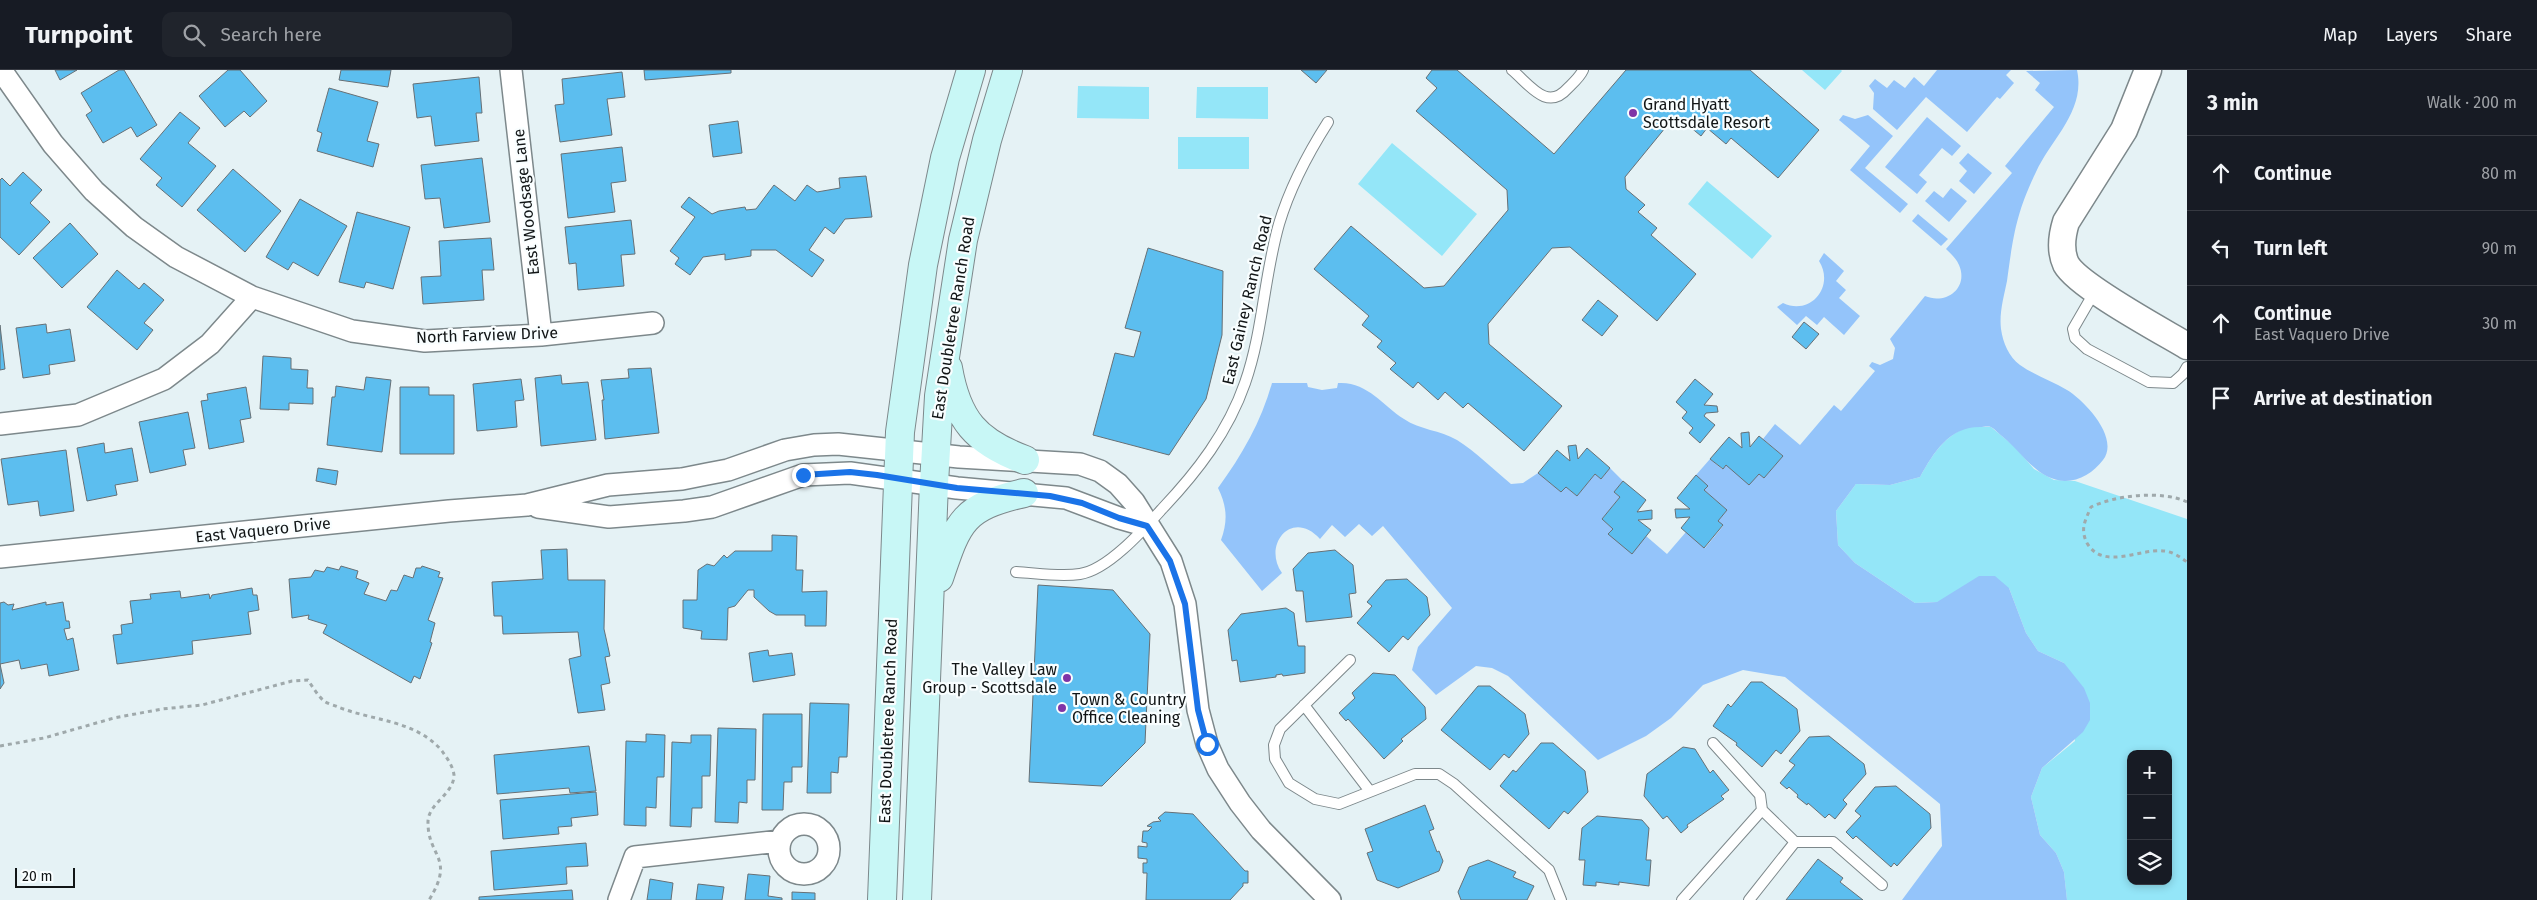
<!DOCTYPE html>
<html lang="en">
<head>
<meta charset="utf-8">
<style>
	:root { --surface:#171b24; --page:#20242c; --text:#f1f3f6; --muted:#9ea1a6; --line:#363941 }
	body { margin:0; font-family:"Fira Sans",sans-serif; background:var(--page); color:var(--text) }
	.controls { position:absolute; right:15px; bottom:15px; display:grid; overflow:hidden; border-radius:10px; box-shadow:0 2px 8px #0003 }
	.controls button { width:45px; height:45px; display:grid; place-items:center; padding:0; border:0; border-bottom:1px solid var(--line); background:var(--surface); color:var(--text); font:25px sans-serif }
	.scale { position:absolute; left:15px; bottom:12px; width:60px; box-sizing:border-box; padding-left:5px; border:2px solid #111516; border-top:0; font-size:14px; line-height:18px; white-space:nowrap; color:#111516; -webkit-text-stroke:4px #f9feff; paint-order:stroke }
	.stop { position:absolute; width:15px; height:15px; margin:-11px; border:4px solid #1a73e8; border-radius:50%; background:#fff }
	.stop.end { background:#1a73e8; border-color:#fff; box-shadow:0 1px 5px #0008 }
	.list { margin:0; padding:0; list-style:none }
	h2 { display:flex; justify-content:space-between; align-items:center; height:65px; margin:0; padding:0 20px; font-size:21px }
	h2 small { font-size:16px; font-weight:400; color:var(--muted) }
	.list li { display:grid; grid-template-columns:32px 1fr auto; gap:15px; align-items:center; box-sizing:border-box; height:75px; padding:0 20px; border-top:1px solid var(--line) }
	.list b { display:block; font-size:19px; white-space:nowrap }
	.list p { margin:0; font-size:16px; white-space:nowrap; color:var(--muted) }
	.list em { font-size:16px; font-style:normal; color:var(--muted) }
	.icon { flex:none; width:28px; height:28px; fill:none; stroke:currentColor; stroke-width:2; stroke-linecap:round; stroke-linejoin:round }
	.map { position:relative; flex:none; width:2187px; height:830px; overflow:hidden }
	header { display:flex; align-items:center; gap:30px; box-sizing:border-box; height:70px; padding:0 25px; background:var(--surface); border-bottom:1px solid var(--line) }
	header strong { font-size:24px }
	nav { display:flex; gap:28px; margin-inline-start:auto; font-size:18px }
	.search { width:350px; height:45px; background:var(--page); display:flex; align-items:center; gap:12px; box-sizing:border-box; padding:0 18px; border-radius:10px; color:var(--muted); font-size:19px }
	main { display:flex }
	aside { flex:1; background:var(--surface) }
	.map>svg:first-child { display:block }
	.green { fill:#94e6f8; fill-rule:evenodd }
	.water { fill:#94c4fa }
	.building { fill:#5cbeef; stroke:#677075 }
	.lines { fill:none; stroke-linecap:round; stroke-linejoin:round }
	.service-casing { stroke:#7d888b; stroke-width:12 }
	.minor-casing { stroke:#7d888b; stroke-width:24 }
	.tertiary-casing { stroke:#7d888b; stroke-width:29 }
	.secondary-casing { stroke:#7d888b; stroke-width:30 }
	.path { stroke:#9fa9ab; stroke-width:3; stroke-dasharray:4 4; stroke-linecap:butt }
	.service { stroke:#fff; stroke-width:10 }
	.minor { stroke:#fff; stroke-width:21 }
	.tertiary { stroke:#fff; stroke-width:26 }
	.secondary { stroke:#c8f7f6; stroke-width:28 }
	.route { stroke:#1a73e8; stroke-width:6 }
	.poi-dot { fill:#7f35a7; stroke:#f9feff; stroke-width:2 }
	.labels { text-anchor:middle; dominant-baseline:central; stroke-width:4.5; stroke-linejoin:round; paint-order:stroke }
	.poi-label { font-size:16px; fill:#111516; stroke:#f9feff; text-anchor:start }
	.street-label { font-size:16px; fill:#111516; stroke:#f9feff }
</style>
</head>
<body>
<header>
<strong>Turnpoint</strong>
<div class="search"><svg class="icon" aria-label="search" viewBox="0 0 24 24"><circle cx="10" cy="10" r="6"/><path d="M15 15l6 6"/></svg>Search here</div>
<nav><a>Map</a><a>Layers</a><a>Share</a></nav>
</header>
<main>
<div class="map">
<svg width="2187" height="830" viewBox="0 0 2187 830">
	<rect width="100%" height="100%" fill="#e5f2f5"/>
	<path class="green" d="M1802,0H1841L1842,1L1825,20Z
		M1078,16L1149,17V49L1077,48Z
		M1197,17H1268V49L1196,48Z
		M1178,67H1249V99H1178Z
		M1392,73L1477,144L1442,186L1358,114Z
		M1707,111L1772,166L1752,189L1688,134Z
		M1966,357H1991L2015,377L2034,399L2054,410L2075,411L2187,449V830H2067L2064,802L2056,783L2040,765L2031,727L2042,698L2075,671L2064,593L2038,581L2026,563L2009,518L1937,532L1915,533L1855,493L1838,475L1836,441L1856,414L1890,415L1920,407C1933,384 1942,369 1966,357ZM2131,684H2168V811H2131Z"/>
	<path class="water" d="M1937,0H2011L2006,5L2014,13L2000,29L1997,27L1967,62L1926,27L1897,60L1873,39L1874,23L1869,16L1875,9L1887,18L1894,10L1905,18L1914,7L1924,16Z
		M2077,0C2086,41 2051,69 2036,102C2016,143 2013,167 2007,211C2004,226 1999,243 2001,259C2003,273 2009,287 2020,295C2034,305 2052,311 2067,320C2085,331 2120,368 2103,390C2094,402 2080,411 2065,411C2037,410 2023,383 2003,367C1999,364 1995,359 1991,357C1988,356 1983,357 1980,357C1949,357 1934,382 1920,407L1890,415L1856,414L1836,441L1838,475L1855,493L1915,533L1937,532L1979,506H1995L2009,518L2026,563L2038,581L2064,593L2084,618L2090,633V650L2083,662L2042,698L2031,727L2040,765L2056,783L2064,802L2067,830H1902L1942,776L1940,734L1785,607L1743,600L1703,615L1671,648L1646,666L1598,690L1508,606L1492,598L1476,596L1436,625L1412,600L1418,577L1452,538L1383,456L1372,466L1359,454L1345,467L1332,455L1320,469C1292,438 1262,475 1282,503L1262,521L1221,470C1228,451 1227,436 1218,418C1242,385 1261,352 1272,313H1307L1308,317L1322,320L1337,318L1338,313C1367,311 1382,335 1404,349C1420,360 1440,360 1457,370C1476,382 1493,399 1511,414L1523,413L1538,403L1561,422L1566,417L1577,426L1595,404L1601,409L1610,398L1623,411L1614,422L1620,427L1602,449L1613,459L1609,464L1646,466L1667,484L1686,462L1705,478L1723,456L1718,451L1727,440L1704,420L1696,405L1710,389L1722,399L1726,395L1759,404L1764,408L1783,386L1763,369L1775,354L1800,375L1834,335L1841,341L1875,301L1869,296L1872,292L1880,295L1893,289L1895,278L1890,269L1925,226C1946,235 1969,218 1959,195C1956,188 1951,184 1946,179L2012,103L2005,96L2054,37L2035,20L2040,13L2026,1Z
		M1843,45L1855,49L1868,45L1893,66L1865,98L1908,134L1900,143L1850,100L1870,76L1839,50Z
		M1927,47L1961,76L1952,86L1942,78L1919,105L1927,112L1917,124L1885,97Z
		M1968,83L1992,103L1974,124L1959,111L1967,101L1959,93Z
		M1951,118L1967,131L1949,152L1925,131L1934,121L1943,128Z
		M1918,144L1948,169L1941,176L1912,151Z
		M1824,183L1844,201L1836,211L1846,220L1839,228L1860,246L1844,265L1824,247L1817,255L1806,246L1797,255L1777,237L1783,233C1811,246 1835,216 1819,191Z"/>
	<path class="building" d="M55,0H77L60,10Z
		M119,0H124L157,55L137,67L131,57L103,73L86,45L92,41L81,23Z
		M228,0H240L267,31L250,47L244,41L225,57L199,26Z
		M341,0H391L388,17L339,10Z
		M644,0H731V3L645,10Z
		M1301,0H1327L1316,13Z
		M1432,0H1457L1554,84L1626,0H1750L1819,60L1778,108L1731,68L1726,74L1707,58L1701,66L1683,51L1670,52L1625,107L1626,119L1645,135L1638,142L1657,158L1651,165L1696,204L1657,251L1570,177L1552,178L1488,254L1489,274L1562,336L1524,381L1468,333L1463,338L1445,322L1438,330L1418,312L1413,318L1390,299L1396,293L1377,277L1382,271L1362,255L1369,246L1314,199L1351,156L1424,218L1444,216L1508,140L1507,120L1416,41L1437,18L1426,8Z
		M622,2L625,27L607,29L612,65L560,72L555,35L564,34L562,9Z
		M479,7L482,43H476L479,71L435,76L431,46L417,48L413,14Z
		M329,18L378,32L367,71L379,74L373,97L317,81L322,63L317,61Z
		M180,42L200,58L188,73L216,96L182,137L156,115L162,108L140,89Z
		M738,51L742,83L713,87L709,55Z
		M622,77L626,111L611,113L615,142L568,148L561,84Z
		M482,88L490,152L444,158L440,128L425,129L421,95Z
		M233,99L281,141L245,182L197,140Z
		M23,102L42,120L30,133L50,152L19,185L0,167V110L2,108L10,116Z
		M866,106L872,147L845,149L834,164L825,157L809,180L824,190L812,207L776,180H751V186L725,190V184L703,187L690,205L675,194L679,188L670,181L695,147L681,137L689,127L712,144L719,141L745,137L746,140L756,139L774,115L795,131L807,115L817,122L840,118L839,108Z
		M300,129L347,156L318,206L293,192L288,200L266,187Z
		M357,142L410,157L393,219L366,212L364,218L339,212Z
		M631,150L635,184L621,185L624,216L578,220L576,193L569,194L565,157Z
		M70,153L98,184L62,218L33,188Z
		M491,168L494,200H482L484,230L423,234L421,207L441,206L439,171Z
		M1148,178L1223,201L1222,265L1206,329L1169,385L1093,365L1115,283L1134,287L1141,262L1125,258Z
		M117,200L139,219L144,213L164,230L144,253L153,260L137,280L87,237Z
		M1598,230L1618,246L1602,266L1582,250Z
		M1804,252L1819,264L1806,279L1792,267Z
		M46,254L47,263L70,259L75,291L49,295L50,304L23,308L16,258Z
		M0,255L5,299L0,300Z
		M263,286L291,288V299L308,300L307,318H313V334L289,333V340L260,339Z
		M651,298L659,363L605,369L602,330H604L601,310L629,308L628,299Z
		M561,305L562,314L588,312L596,370L541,376L535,308Z
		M366,307L391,310L382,382L327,375L332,327H335L336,316L364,320Z
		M521,309L524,330L515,331L517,357L477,361L473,314Z
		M1695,309L1713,324L1704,335L1717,336L1718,342L1706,343L1704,346L1715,355L1700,373L1689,363L1693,358L1682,348L1687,342L1676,332Z
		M246,317L251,348L240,350L244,372L209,379L201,331L208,330L207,324Z
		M400,317H429V325H454V384H400Z
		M188,342L195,378L183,380L186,395L150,403L139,352Z
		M1749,362L1750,377L1759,366L1783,386L1764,408L1759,404L1749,415L1726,395L1723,399L1710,389L1729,367L1742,378L1741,363Z
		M104,373L105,383L132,378L138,411L115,415L117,425L87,431L77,378Z
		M1576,375L1578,389L1587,378L1610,398L1601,409L1595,404L1577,426L1566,417L1561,422L1538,403L1557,380L1570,391L1568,376Z
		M66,380L74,441L40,446L38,431L8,435L1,389Z
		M318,398L338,401L336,415L316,411Z
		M1696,405L1708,416L1704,420L1727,440L1718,451L1723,455L1704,478L1681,458L1690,447L1676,448L1675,439H1690L1677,428Z
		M1623,411L1646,430L1637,442L1652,440V449L1638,450L1651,460L1632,484L1608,464L1613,459L1602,449L1620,427L1614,422Z
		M772,465L797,466L796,500H803L802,522L827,521L826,556H805V545H776L769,541L754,527V520H748L735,536L728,538L727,570L701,569L702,561L683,558V530H697L698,500L707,494L714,496L724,485L727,488L735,481H772Z
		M567,479L568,510H605L604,559L610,586L605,587L610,613L601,615L605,640L578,643L569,589L581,586L578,562L503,564L502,546H494L492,512L543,509L541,480Z
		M1335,480L1353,495L1356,523L1349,524L1352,547L1306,552L1303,521H1296L1293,499L1308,483Z
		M341,496L358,501L356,508L369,513L364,524L386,531L391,520L397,521L404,505L413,508L416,498H421L422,496L440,502L438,507L443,508L428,550L435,553L430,572L432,573L420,609L414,606L411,613L323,563L327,555L308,549L309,545L292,548L289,509L311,507L315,500L324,502L327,497L339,500Z
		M1407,509L1427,527L1430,545L1408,570L1403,566L1389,582L1357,553L1372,536L1367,532L1386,510Z
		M1038,515L1113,520L1150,564L1145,673L1102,716L1029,712Z
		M252,518L253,525H257L259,540L248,542L251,564L192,571L193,584L117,594L113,565L122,564L121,555L133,553L130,531L151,529L150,524L180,521L181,528L209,524L210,529L212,525Z
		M4,532L8,535L14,534L12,540L46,532V535L63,532L66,551H69L70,558L64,559L67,570L73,568L79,600L49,606L47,594L21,599L19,590L0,594L4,613L0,619V533Z
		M1286,538L1294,543L1298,576H1305V603L1283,606L1282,604L1276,605V607L1240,612L1237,590L1232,591L1228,560L1241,544Z
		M768,580L769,586L792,583L795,605L753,612L749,583Z
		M1373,603L1395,605L1425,637L1426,649L1401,669L1403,671L1384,689L1348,649L1346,651L1339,643L1355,628L1352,623Z
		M1751,612H1762L1797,639L1800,661L1781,684L1776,680L1762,697L1736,675L1737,673L1713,656L1728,634L1731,637Z
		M1478,616H1490L1525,644L1529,664L1509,688L1504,684L1490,700L1441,660Z
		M810,633L849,634L847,687H839L838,703L831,702V723H807Z
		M763,644H802V697H792V712H784L783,740H762Z
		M718,658L756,659L755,710H747V733L739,732L738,753L715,752Z
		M646,664L665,665L664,707H657L656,738L646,737V756L624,755L626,671L646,672Z
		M691,665H711L710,706H702V738H692L691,757L670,756L672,672L691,673Z
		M1829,666L1864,694L1866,704L1843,730L1847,734L1835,749L1829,744L1825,748L1808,733L1807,735L1797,727L1798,725L1789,717L1787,719L1780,713L1795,695L1789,691L1809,667Z
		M1541,673H1553L1585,701L1588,722L1568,744L1564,741L1549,759L1500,716L1513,700L1516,702Z
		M589,676L596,721L570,723L569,718L497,724L494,685Z
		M1683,677L1695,679L1710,703L1713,700L1729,720L1721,726L1724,729L1687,755L1688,757L1681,763L1667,746L1663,749L1644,726L1647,704Z
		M1896,716L1930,744L1931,758L1897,796L1894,793L1891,797L1856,766L1853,769L1846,762L1861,746L1855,741L1875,717Z
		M596,722L598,745L571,748L572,756L558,757L559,764L503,769L500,730Z
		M1425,735L1434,759L1429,761L1437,782L1439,781L1443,791L1439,801L1398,818L1377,810L1367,783L1373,781L1365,759Z
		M1165,742L1193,744L1245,801H1248V813H1243V816L1230,830H1146L1147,803H1143V793H1147V789L1138,788V776L1147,777V773L1142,772L1143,761H1148L1152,757L1147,756L1153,752L1161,751L1158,748Z
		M1597,746L1642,750L1649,758L1646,790H1651L1649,816L1619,812V815L1596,812V816L1583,815L1585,790H1579L1582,758Z
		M586,773L588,796L566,797L567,814L494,820L491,781Z
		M1818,789L1843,808L1840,812L1863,830H1786Z
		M1488,790L1516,802L1513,807L1534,816L1527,830H1461L1458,822L1469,797Z
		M748,804L770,806L768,826L782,828V830H745Z
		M650,809L673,813L671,830H647Z
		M698,814L724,817L722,830H696Z
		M572,820L573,830H479V827Z
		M792,822L815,823V830H792Z"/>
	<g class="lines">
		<g class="service-casing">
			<path id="service" d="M1512,0C1530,15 1547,42 1568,18C1573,13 1580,7 1583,0
				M2095,221L2073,259L2075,268L2087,279L2149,312L2173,313L2183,304L2187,297
				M1016,502C1036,503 1059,507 1080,504C1108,500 1144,459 1162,439C1197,402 1228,362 1245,313C1263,262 1264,206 1279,154C1290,117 1307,85 1328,52
				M1350,590L1280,659L1274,675L1275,689L1289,713L1315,729L1339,734L1415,704H1439L1454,714L1549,800L1561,830
				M1304,635L1369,720
				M1713,673L1760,725L1762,740L1795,772H1833L1882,815
				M1682,830L1762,740
				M1749,830L1795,772"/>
		</g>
		<g class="minor-casing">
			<path id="minor" d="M1,0L53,74L94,121L134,157L176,187L252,227L352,261L425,271L541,265L653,253
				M511,0L541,265
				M0,354L78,345L164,309L210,274L252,227
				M538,437L609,447L684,441L712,437L803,405L850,403L957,418L1066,428L1119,448L1147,456
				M0,487L449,441L527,435L608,415L682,409L707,404L728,400L785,380L814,375L838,374L959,387L1080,394L1100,401L1118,414L1134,432L1171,491L1185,534L1198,640L1207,674L1218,699L1240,733L1261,760L1330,830
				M779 779a25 25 0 1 1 50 0a25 25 0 1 1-50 0Z
				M619,830L635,787L780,771"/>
		</g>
		<g class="tertiary-casing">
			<path id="tertiary" d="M2148,0L2124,60L2066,152C2062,165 2060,181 2066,194C2078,216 2162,261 2187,276"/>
		</g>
		<g class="secondary-casing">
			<path id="secondary" d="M948,298C957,350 976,372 1025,390
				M939,508C958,452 962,437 1024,423
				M882,830L900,362L923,195L945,88L971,0
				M917,830L934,414L939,326L963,170L987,70L1008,0"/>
		</g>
		<path class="path" d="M2187,432C2162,420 2116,425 2091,437C2085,451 2080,459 2087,473C2103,501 2141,478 2163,481C2172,481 2180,487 2187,492
			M0,676L44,668L114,648L162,639L202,635L292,611L308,610C312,616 318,626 324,631C328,634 334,635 338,637C373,651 416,650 442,681C447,688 453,696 454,705C454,724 429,733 428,751C427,787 456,787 429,830"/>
		<use href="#service" class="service"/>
		<use href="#minor" class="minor"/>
		<use href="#tertiary" class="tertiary"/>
		<use href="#secondary" class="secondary"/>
	</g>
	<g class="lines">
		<path class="route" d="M803,405L850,402L877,405L957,418L1050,426L1082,433L1119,448L1147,456L1170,491L1185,534L1198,640L1207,674"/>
	</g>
	<g class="poi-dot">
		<circle cx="1633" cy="43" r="5"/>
		<circle cx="1067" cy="608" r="5"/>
		<circle cx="1062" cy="638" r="5"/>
	</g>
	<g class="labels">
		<g class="poi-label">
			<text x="1643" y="34">Grand Hyatt<tspan x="1643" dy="18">Scottsdale Resort</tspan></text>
			<text x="1057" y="599" text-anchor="end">The Valley Law<tspan x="1057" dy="18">Group - Scottsdale</tspan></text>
			<text x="1072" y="629">Town &amp; Country<tspan x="1072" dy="18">Office Cleaning</tspan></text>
		</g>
		<g class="street-label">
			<text transform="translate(526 132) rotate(-96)">East Woodsage Lane</text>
			<text transform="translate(1247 230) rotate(-77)">East Gainey Ranch Road</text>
			<text transform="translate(953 248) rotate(-81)">East Doubletree Ranch Road</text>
			<text transform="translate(487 265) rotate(-2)">North Farview Drive</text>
			<text transform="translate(263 460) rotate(-6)">East Vaquero Drive</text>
			<text transform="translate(888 651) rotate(-88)">East Doubletree Ranch Road</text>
		</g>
	</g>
</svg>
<div class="controls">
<button>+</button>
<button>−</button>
<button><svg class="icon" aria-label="layers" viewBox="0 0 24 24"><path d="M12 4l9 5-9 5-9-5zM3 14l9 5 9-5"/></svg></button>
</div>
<div class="scale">20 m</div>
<div class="stop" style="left:1207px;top:674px"></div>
<div class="stop end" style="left:803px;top:405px"></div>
</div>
<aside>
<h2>3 min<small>Walk · 200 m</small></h2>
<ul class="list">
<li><svg class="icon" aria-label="ahead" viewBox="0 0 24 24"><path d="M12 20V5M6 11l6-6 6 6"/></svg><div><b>Continue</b></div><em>80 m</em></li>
<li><svg class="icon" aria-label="left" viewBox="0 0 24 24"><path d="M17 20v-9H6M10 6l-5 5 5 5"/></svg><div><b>Turn left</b></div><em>90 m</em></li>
<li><svg class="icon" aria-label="ahead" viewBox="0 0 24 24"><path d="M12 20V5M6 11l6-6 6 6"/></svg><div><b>Continue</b><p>East Vaquero Drive</p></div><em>30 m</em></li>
<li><svg class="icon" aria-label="arrive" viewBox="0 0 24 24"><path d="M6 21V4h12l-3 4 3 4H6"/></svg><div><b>Arrive at destination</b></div></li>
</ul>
</aside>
</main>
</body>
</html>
